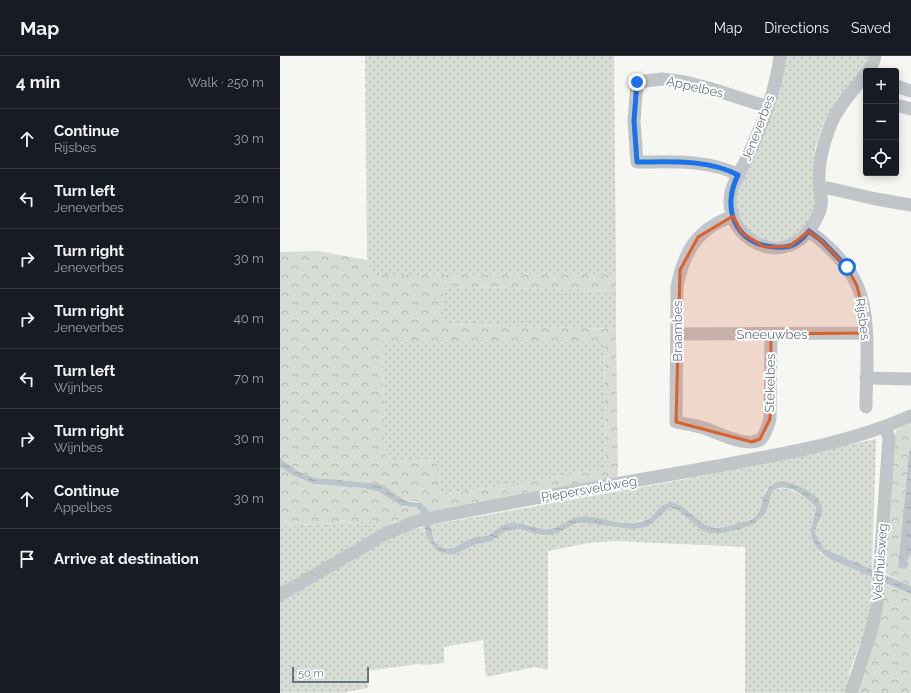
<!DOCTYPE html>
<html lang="en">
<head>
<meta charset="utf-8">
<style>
	:root { --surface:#171b24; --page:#20242c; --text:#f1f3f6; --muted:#9ea1a6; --line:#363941 }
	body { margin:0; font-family:Raleway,sans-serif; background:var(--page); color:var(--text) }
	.controls { position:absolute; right:12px; top:12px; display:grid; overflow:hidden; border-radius:4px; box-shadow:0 2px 10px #0003 }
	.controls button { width:36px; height:36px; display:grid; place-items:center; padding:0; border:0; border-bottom:1px solid var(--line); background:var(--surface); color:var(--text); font:20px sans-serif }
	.scale { position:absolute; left:12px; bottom:10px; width:77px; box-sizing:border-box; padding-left:4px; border:2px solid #667482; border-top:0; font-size:11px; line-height:14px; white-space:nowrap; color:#667482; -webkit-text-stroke:3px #fff; paint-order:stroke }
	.stop { position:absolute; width:12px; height:12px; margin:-9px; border:3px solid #1a73e8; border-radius:50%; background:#fff }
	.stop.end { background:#1a73e8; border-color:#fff; box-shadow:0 1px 4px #0008 }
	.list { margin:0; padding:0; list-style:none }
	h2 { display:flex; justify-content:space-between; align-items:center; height:52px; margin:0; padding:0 16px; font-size:17px }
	h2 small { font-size:13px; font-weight:400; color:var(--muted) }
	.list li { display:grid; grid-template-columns:26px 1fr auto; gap:12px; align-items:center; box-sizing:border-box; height:60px; padding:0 16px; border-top:1px solid var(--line) }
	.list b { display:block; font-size:15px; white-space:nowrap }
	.list p { margin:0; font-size:13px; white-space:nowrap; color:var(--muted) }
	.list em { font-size:13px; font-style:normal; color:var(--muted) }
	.icon { flex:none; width:22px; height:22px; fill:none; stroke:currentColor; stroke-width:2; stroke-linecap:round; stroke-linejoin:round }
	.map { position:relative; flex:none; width:631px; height:637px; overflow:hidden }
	header { display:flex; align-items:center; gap:24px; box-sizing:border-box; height:56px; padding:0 20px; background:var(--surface); border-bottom:1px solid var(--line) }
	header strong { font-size:19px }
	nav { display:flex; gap:22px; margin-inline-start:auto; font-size:14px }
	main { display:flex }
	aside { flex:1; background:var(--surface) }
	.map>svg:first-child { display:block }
	.grass { fill:url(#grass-dots) }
	.forest { fill:url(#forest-crowns); fill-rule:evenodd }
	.water { fill:url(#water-ripples) }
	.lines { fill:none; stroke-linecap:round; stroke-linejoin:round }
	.minor { stroke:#c1c5c8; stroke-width:13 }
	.route { stroke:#1a73e8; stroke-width:5 }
	.marked { fill:#dc602c; fill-opacity:0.2; stroke:#dc602c; stroke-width:3; stroke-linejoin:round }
	.labels { text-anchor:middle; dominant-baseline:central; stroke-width:4; stroke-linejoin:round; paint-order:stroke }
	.street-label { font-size:13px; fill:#667482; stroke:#fff }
</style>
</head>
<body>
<header>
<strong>Map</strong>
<nav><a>Map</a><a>Directions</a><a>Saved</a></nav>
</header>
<main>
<aside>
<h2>4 min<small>Walk · 250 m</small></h2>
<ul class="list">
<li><svg class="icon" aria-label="ahead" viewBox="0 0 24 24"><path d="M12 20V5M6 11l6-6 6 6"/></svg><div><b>Continue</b><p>Rijsbes</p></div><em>30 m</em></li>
<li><svg class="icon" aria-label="left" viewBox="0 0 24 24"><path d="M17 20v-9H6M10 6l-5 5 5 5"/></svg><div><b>Turn left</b><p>Jeneverbes</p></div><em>20 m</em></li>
<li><svg class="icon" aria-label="right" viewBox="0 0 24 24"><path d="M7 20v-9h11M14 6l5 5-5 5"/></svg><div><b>Turn right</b><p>Jeneverbes</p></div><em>30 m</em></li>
<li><svg class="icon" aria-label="right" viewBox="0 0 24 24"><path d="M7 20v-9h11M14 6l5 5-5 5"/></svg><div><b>Turn right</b><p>Jeneverbes</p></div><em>40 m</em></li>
<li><svg class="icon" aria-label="left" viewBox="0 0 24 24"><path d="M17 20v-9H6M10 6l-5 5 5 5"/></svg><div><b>Turn left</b><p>Wijnbes</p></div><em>70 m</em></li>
<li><svg class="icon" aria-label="right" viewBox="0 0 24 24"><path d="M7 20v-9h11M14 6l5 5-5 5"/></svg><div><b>Turn right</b><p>Wijnbes</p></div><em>30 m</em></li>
<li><svg class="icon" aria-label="ahead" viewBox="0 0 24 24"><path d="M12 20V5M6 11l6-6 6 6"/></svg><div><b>Continue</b><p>Appelbes</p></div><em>30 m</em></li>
<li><svg class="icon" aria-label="arrive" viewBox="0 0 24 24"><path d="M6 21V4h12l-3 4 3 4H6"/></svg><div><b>Arrive at destination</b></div></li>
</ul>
</aside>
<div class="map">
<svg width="631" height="637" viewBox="0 0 631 637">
	<defs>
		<pattern id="grass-dots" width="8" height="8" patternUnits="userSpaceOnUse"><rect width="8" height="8" fill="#d7ddd4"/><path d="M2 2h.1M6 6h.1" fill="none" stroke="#b2b8b1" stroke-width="1.8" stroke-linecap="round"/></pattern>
		<pattern id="forest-crowns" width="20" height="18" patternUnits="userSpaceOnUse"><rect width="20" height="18" fill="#d7ddd4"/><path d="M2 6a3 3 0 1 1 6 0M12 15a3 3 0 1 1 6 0" fill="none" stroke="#b2b8b1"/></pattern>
		<pattern id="water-ripples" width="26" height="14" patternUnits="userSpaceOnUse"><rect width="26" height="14" fill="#bbc5c9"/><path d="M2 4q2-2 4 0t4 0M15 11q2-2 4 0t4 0" fill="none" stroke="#9ca5a9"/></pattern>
	</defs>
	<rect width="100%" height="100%" fill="#f6f6f3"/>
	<path class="grass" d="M85,0H334L336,218L93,219L87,204Z
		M505,0H588L581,17L558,43L543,68L535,92L534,113L536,138L535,157L526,174L508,185H485L463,172L455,153L456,135Z
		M163,230L336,235V273L163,268Z
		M102,286H321L324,289L326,409L321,414L161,439L157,404L106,406Z
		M596,383L592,513L545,493L538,484L535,475L542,462V453L510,426L486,433C484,441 482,451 477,457C469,468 435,476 423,468C415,463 409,454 401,450C397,447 391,448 386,447L368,463L349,467L299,461L279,470L270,473L259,472L247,468L237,467L215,475L207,479L190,484L175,493L160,491C154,484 152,478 151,469L401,424Z
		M507,432L527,442L536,451L535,460L532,469L540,497L550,503L592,521L590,553L585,579L579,590L570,614L566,637H465V491L335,485L308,487L268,495V614L255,611L206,621L203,584L164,591V607L145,609L138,608L86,615L88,632L66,636V637H0V544L115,477L144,471C151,492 153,491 173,499L196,488L210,486L226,475L240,473L256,478L304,467L350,473L361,472L370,468L389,452L395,453L403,457L414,468L445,476L467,471L487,452L489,443L493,436L497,433Z
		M98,465L100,474L0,533V470Z"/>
	<path class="forest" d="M38,195L87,204L93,219L336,218V235L163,230V268L336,273L338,423L149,459L137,445H125L102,429L93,427L36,422L26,419L19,416L0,402V196ZM102,286H321L324,289L326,408L321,414L161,439L157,404L106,406Z
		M631,367V393L629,396L618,512L631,499V530L604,517L613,381L618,373Z
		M0,411L12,419L34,428L83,432L99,436L117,448L124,451L129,450L136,451L140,454L142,460L117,465L100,474L98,465L0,470Z
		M604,526L631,538V637H575Z"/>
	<path class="water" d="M631,393V499L628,502L626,513L618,512L629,396Z
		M0,402L19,416L26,419L36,422L93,427L103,429L125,445L141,447L148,454L149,459L142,461L140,454L136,451L121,450L99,436L83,432L34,428L12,419L0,411Z
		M503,425C516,427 542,439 542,453C543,461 538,467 535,475L538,484L545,493L631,530V538L550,503C538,495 528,485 532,469C533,463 536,457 536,451C528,442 503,422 492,437C489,442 489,446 488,451C485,460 474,469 466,471C453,475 436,480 424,475C411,469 404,453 389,452L370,469L361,472L350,473L304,467L295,468L273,479L256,478L240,473L226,475L210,486L196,488L173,499L160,496L154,492L147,481L144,469L150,467L154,484L160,491C181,496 179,485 196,481C200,480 204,481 208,479C214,476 219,470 226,468C244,464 251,472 267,473C279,473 287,463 298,461C314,458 334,468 349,467C355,467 365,465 370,462C375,457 381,448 388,447C403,443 416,468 432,471C439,473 451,470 458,467C463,466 469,465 473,462C488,451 477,429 503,425Z"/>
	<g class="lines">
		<path class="minor" d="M500,0C496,34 483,66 469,98C463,113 450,128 450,145C450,161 458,175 471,184C494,199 518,192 533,169C536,163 540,157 541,150C543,143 539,134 539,126C538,108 543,89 549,73C556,52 573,35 586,18
			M588,15L593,7L595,0
			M616,30L631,35
			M616,49L631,53
			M459,119C428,103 390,106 357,106L354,65L357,26L382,23L405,26L432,33L488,51
			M540,134L548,132L596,143L631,149
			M453,160C417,173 404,195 397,231L396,366C406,368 415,369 424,372C437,376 468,393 481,383C486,378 488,369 490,363L491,278
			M529,175C548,189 567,207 577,229C592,262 586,315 586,351
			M397,278L586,277
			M586,322L631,323
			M0,539L107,477L137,465C235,444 334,429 432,411C500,398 568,388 631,360
			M571,637L591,576L597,550L609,382L605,371"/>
	</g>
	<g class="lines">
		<path class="route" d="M357,26L354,65L357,106C390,106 428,103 458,119C441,152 455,189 495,191C502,192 512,191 518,186C522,183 526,179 529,175L542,185L567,211"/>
	</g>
	<path class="marked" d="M453,160L462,177L485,191L510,190L529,175L542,185L567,211L577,230L586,266V277L491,278L490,363L480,383L472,386L396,366L400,214L418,181Z"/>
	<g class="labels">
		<g class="street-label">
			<text transform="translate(415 31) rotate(13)">Appelbes</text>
			<text transform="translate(478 72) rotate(-69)">Jeneverbes</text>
			<text transform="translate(583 263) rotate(82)">Rijsbes</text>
			<text transform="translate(397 275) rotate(-90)">Braambes</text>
			<text x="492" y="278">Sneeuwbes</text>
			<text transform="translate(490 327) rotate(-89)">Stekelbes</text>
			<text transform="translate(309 433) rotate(-10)">Piepersveldweg</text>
			<text transform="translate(600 506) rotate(-86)">Veldhuisweg</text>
		</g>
	</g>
</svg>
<div class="controls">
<button>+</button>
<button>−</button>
<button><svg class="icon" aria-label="locate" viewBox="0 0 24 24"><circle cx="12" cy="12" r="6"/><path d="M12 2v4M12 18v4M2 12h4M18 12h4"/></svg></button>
</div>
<div class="scale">50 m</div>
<div class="stop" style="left:567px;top:211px"></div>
<div class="stop end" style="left:357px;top:26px"></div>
</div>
</main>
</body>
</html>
